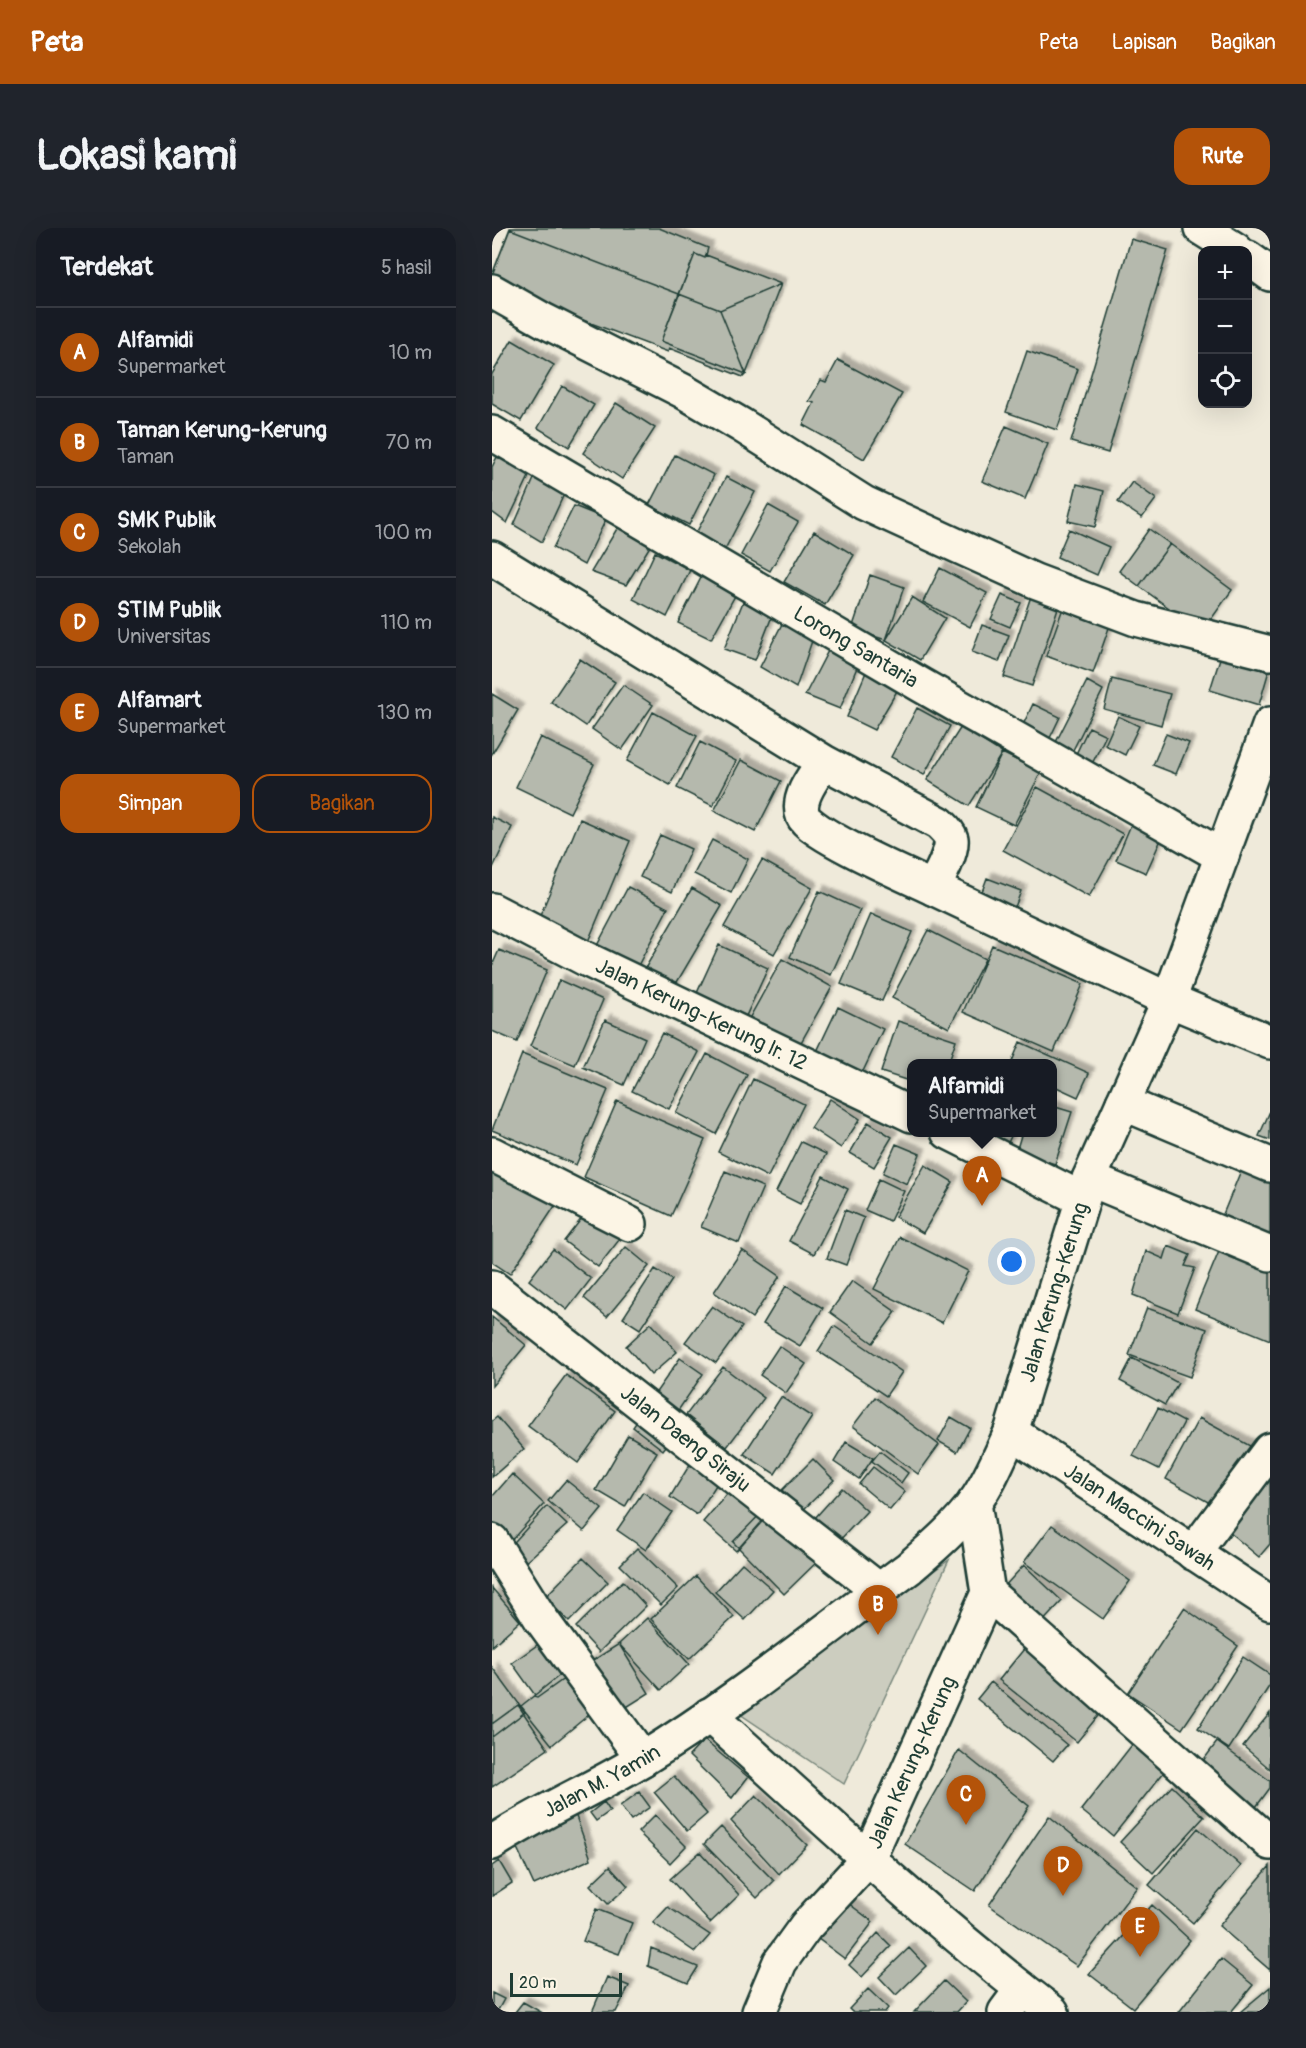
<!DOCTYPE html>
<html lang="id">
<head>
<meta charset="utf-8">
<style>
	:root { --surface:#171b24; --page:#20242c; --text:#f1f3f6; --muted:#9ea1a6; --line:#363941; --accent:#b45309 }
	body { margin:0; font-family:Pangolin,sans-serif; background:var(--page); color:var(--text) }
	.controls { position:absolute; right:18px; top:18px; display:grid; overflow:hidden; border-radius:12px; box-shadow:0 6px 24px #0002 }
	.controls button { width:54px; height:54px; display:grid; place-items:center; padding:0; border:0; border-bottom:2px solid var(--line); background:var(--surface); color:var(--text); font:30px sans-serif }
	.scale { position:absolute; left:18px; bottom:15px; width:112px; box-sizing:border-box; padding-left:6px; border:3px solid #1f3d34; border-top:0; font-size:16px; line-height:21px; white-space:nowrap; color:#1f3d34; -webkit-text-stroke:4px #fcf5e5; paint-order:stroke }
	.you { position:absolute; left:520px; top:1034px; width:21px; height:21px; margin:-15px; border:4px solid #fff; border-radius:50%; background:#1a73e8; box-shadow:0 0 0 9px #1a73e833 }
	.badge { display:grid; place-items:center; width:39px; height:39px; border-radius:50%; background:var(--accent); color:#fff; font-size:20px; font-weight:700 }
	.pin { position:absolute; translate:-50% -50px; filter:drop-shadow(0 2px 3px #0008) }
	.pin::after { content:''; position:absolute; top:32px; width:21px; height:18px; background:inherit; clip-path:polygon(0 0,100% 0,50% 100%) }
	.popup { position:absolute; left:415px; top:831px; width:150px; height:78px; box-sizing:border-box; display:grid; place-content:center; border-radius:12px; background:var(--surface); filter:drop-shadow(0 2px 4px #0005); font-size:20px; white-space:nowrap; color:var(--muted) }
	.popup b { font-size:22px; color:var(--text) }
	.popup::after { content:''; position:absolute; left:50%; top:100%; margin-left:-12px; border:12px solid transparent; border-top-color:var(--surface) }
	.list { margin:0; padding:0; list-style:none }
	h2 { display:flex; justify-content:space-between; align-items:center; height:78px; margin:0; padding:0 24px; font-size:26px }
	h2 small { font-size:20px; font-weight:400; color:var(--muted) }
	.list li { display:grid; grid-template-columns:39px 1fr auto; gap:18px; align-items:center; box-sizing:border-box; height:90px; padding:0 24px; border-top:2px solid var(--line) }
	.list b { display:block; font-size:22px; white-space:nowrap }
	.list p { margin:0; font-size:20px; white-space:nowrap; color:var(--muted) }
	.list em { font-size:20px; font-style:normal; color:var(--muted) }
	.actions { display:flex; gap:12px; padding:18px 24px }
	.actions a { flex:1; padding:14px 0; border:2px solid var(--accent); border-radius:18px; text-align:center; font-size:21px; color:var(--accent) }
	.actions .main { background:var(--accent); color:#fff }
	.icon { flex:none; width:33px; height:33px; fill:none; stroke:currentColor; stroke-width:2; stroke-linecap:round; stroke-linejoin:round }
	.map { position:relative; flex:none; width:778px; height:1784px; overflow:hidden; border-radius:18px }
	header { display:flex; align-items:center; gap:36px; box-sizing:border-box; height:84px; padding:0 30px; background:var(--accent); color:#fff }
	header strong { font-size:28px }
	nav { display:flex; gap:33px; margin-inline-start:auto; font-size:21px }
	.intro { display:flex; align-items:center; justify-content:space-between; box-sizing:border-box; height:144px; padding:0 36px }
	h1 { margin:0; font-size:42px }
	.button { padding:15px 27px; border-radius:18px; background:var(--accent); color:#fff; font-size:21px; font-weight:700 }
	main { display:flex; gap:36px; padding:0 36px }
	aside { flex:1; background:var(--surface); border-radius:18px; box-shadow:0 6px 24px #0002 }
	.map>svg:first-child { display:block }
	.green { fill:#cccdbf; stroke:#76857a; stroke-width:1.5 }
	.building { fill:#b5b9ad; stroke:#1f3d34; stroke-width:1.5; filter:url(#shadow) }
	.lines { fill:none; stroke-linecap:round; stroke-linejoin:round }
	.minor-casing { stroke:#1f3d34; stroke-width:38 }
	.tertiary-casing { stroke:#1f3d34; stroke-width:38 }
	.minor { stroke:#fcf5e5; stroke-width:33 }
	.tertiary { stroke:#fcf5e5; stroke-width:33 }
	.labels { text-anchor:middle; dominant-baseline:central; stroke-width:5; stroke-linejoin:round; paint-order:stroke }
	.street-label { font-size:21px; fill:#1f3d34; stroke:#fcf5e5 }
</style>
</head>
<body>
<header>
<strong>Peta</strong>
<nav><a>Peta</a><a>Lapisan</a><a>Bagikan</a></nav>
</header>
<div class="intro"><h1>Lokasi kami</h1><a class="button">Rute</a></div>
<main>
<aside>
<h2>Terdekat<small>5 hasil</small></h2>
<ul class="list">
<li><span class="badge">A</span><div><b>Alfamidi</b><p>Supermarket</p></div><em>10 m</em></li>
<li><span class="badge">B</span><div><b>Taman Kerung-Kerung</b><p>Taman</p></div><em>70 m</em></li>
<li><span class="badge">C</span><div><b>SMK Publik</b><p>Sekolah</p></div><em>100 m</em></li>
<li><span class="badge">D</span><div><b>STIM Publik</b><p>Universitas</p></div><em>110 m</em></li>
<li><span class="badge">E</span><div><b>Alfamart</b><p>Supermarket</p></div><em>130 m</em></li>
</ul>
<div class="actions"><a class="main">Simpan</a><a>Bagikan</a></div>
</aside>
<div class="map">
<svg width="778" height="1784" viewBox="0 0 778 1784">
	<defs>
		<filter id="shadow"><feDropShadow dx="5.5" dy="-5.5" stdDeviation="1.5" flood-color="#0004"/></filter>
	</defs>
	<rect width="100%" height="100%" fill="#efeada"/>
	<filter id="ink" filterUnits="userSpaceOnUse"><feTurbulence type="fractalNoise" baseFrequency=".0167" numOctaves="2"/><feDisplacementMap in="SourceGraphic" scale="12" xChannelSelector="R" yChannelSelector="G"/><feConvolveMatrix kernelMatrix="1 2 1 2 8 2 1 2 1" color-interpolation-filters="sRGB"/></filter>
	<g filter="url(#ink)">
		<path class="green" d="M457,1332L352,1556L242,1482Z"/>
		<path class="building" d="M18,0H167L216,20L214,27L289,56L254,146L251,149L177,120L176,124L0,58V47Z
			M18,1L187,66L169,113L254,146L251,149L177,120L176,124L0,58V47Z
			M639,11L676,22L616,225L579,214Z
			M203,26L213,30L214,27L289,56L228,82L187,66Z
			M203,26L213,30L214,27L289,56L254,146L169,113Z
			M187,66L228,82L254,146L169,113Z
			M20,112L62,137L29,193L0,176V146Z
			M535,123L586,141L565,202L514,184Z
			M346,132L410,166L372,231L311,197L322,175L317,173L329,152L334,154Z
			M70,158L102,177L77,219L46,200Z
			M124,175L163,200L130,251L91,225Z
			M514,198L556,216L533,271L490,253Z
			M8,223L41,240L15,295L0,284V239Z
			M183,227L222,247L197,297L157,277Z
			M44,246L73,264L50,314L22,297Z
			M234,249L263,264L231,325L202,309Z
			M640,254L664,271L650,290L626,274Z
			M585,256L612,263L603,299L576,293Z
			M276,277L306,294L278,343L249,327Z
			M82,278L114,291L92,337L61,320Z
			M126,299L160,315L134,357L99,344Z
			M577,301L617,319L605,347L565,329Z
			M657,301L678,316L647,358L627,343Z
			M322,303L362,327L333,377L292,354Z
			M678,316L740,362L710,404L647,358Z
			M163,324L198,342L175,389L141,371Z
			M448,340L495,365L478,399L431,374Z
			M211,346L245,364L219,411L186,395Z
			M378,347L412,359L394,412L360,401Z
			M510,367L529,375L518,399L499,391Z
			M539,368L567,377L540,458L512,449Z
			M253,369L282,383L263,432L232,421Z
			M420,369L453,390L428,432L394,412Z
			M571,380L618,397L601,445L554,428Z
			M291,394L322,407L304,460L268,439Z
			M490,397L517,407L507,434L480,424Z
			M338,419L368,432L348,481L313,467Z
			M730,424L778,439L767,477L718,462Z
			M88,431L123,454L94,498L59,474Z
			M374,444L405,463L382,502L355,489Z
			M620,451L678,466L669,497L612,481Z
			M595,453L611,462L580,524L563,516Z
			M131,457L161,477L130,522L100,501Z
			M0,466L26,482L0,526Z
			M541,476L568,489L557,512L530,499Z
			M425,480L458,498L432,547L399,529Z
			M161,484L205,508L178,557L135,533Z
			M626,488L647,498L633,527L613,517Z
			M469,499L510,525L477,578L435,552Z
			M597,499L614,507L599,538L582,530Z
			M674,506L697,515L684,546L661,537Z
			M48,509L102,536L78,585L24,559Z
			M208,514L244,533L221,578L185,560Z
			M510,525L549,544L522,597L484,579Z
			M249,532L289,553L263,604L222,583Z
			M545,559L631,606L597,669L511,622Z
			M0,589L20,599L0,642Z
			M88,591L138,613L95,716L45,695Z
			M641,592L672,605L654,645L624,632Z
			M168,607L199,621L180,664L148,649Z
			M220,612L256,631L239,665L202,646Z
			M270,632L320,660L282,726L232,699Z
			M495,650L529,663L522,682L488,669Z
			M136,659L176,680L140,749L100,727Z
			M200,660L230,678L178,766L148,749Z
			M327,663L368,682L339,747L298,729Z
			M379,686L420,704L390,773L349,756Z
			M436,702L493,731L457,800L400,770Z
			M227,717L276,740L248,801L199,778Z
			M500,717L591,756L562,824L471,784Z
			M7,722L55,742L25,814L0,803V738Z
			M290,731L340,759L303,825L253,798Z
			M67,752L111,772L83,837L38,818Z
			M346,779L391,801L365,856L320,834Z
			M113,792L153,810L132,857L91,839Z
			M406,793L464,812L456,836H420V854L389,844Z
			M170,805L207,824L177,881L140,863Z
			M528,814L597,845L586,869L560,857V836H519Z
			M30,826L116,862L84,937L0,902Z
			M215,826L255,847L224,906L184,885Z
			M261,851L312,876L276,949L226,924Z
			M338,871L368,891L349,920L319,900Z
			M125,873L213,912L179,988L92,949Z
			M560,878L580,884L563,936L524,924L530,904H560Z
			M778,883V912L767,908Z
			M376,894L400,909L382,939L358,925Z
			M478,904H521L513,921Z
			M309,914L334,926L308,976L284,964Z
			M404,916L428,926L415,956L391,945Z
			M0,937L65,975L18,1046L0,1034Z
			M433,937L461,954L431,1005L403,989Z
			M750,940L778,951V1017L727,996Z
			M233,943L271,959L247,1015L209,999Z
			M331,948L356,961L322,1026L297,1013Z
			M387,951L412,963L398,993L373,982Z
			M97,981L131,1007L106,1039L72,1013Z
			M353,982L372,990L354,1037L335,1030Z
			M408,1009L476,1043L450,1095L382,1061Z
			M676,1018L698,1027L693,1038L703,1040L686,1085L641,1067L654,1023L672,1031Z
			M134,1019L157,1038L115,1089L92,1070Z
			M61,1021L99,1051L75,1082L37,1052Z
			M728,1021L778,1042V1112L703,1081Z
			M250,1022L288,1048L260,1090L222,1064Z
			M163,1041L180,1052L148,1101L131,1090Z
			M360,1053L404,1084L381,1115L338,1084Z
			M294,1058L331,1080L308,1118L271,1096Z
			M220,1078L250,1099L224,1135L193,1114Z
			M655,1080L715,1101L698,1149L637,1127Z
			M0,1089L34,1117L0,1158Z
			M159,1095L185,1124L159,1147L134,1118Z
			M342,1098L410,1144L394,1168L326,1123Z
			M287,1118L314,1136L294,1165L268,1147Z
			M188,1130L211,1146L183,1187L160,1170Z
			M640,1130L686,1155L673,1177L628,1153Z
			M231,1139L272,1170L235,1219L194,1187Z
			M74,1147L123,1183L86,1235L36,1198Z
			M289,1169L320,1189L283,1246L252,1226Z
			M383,1169L447,1217L426,1246L361,1198Z
			M666,1180L692,1194L667,1241L641,1228Z
			M150,1186L181,1209L171,1222L141,1199Z
			M5,1189L32,1221L0,1249V1193Z
			M459,1189L478,1200L465,1224L446,1213Z
			M707,1190L760,1219L727,1280L674,1251Z
			M136,1207L165,1224L133,1279L104,1262Z
			M354,1214L381,1230L367,1251L342,1234Z
			M388,1223L416,1245L409,1255L380,1233Z
			M203,1228L231,1246L205,1287L178,1269Z
			M321,1231L342,1252L310,1283L290,1262Z
			M778,1231V1316L767,1329L725,1294Z
			M381,1239L413,1264L398,1282L367,1256Z
			M20,1246L52,1276L18,1314L0,1297V1269Z
			M74,1252L110,1281L92,1303L56,1273Z
			M241,1259L275,1288L244,1323L211,1294Z
			M350,1260L375,1283L347,1313L322,1291Z
			M151,1264L180,1284L154,1322L125,1302Z
			M277,1277L329,1330L292,1366L241,1314Z
			M55,1278L75,1297L29,1338L14,1323Z
			M560,1297L638,1353L611,1391L532,1334Z
			M145,1320L186,1360L169,1377L128,1337Z
			M91,1330L116,1354L77,1394L53,1369Z
			M250,1335L281,1362L253,1392L223,1364Z
			M532,1337L570,1373L547,1398L509,1362Z
			M204,1348L242,1389L197,1431L159,1391Z
			M131,1353L154,1378L107,1424L84,1399Z
			M0,1360L28,1393L0,1418Z
			M692,1380L746,1418L690,1501L636,1465Z
			M155,1390L197,1436L169,1462L127,1416Z
			M48,1415L73,1450L45,1470L20,1435Z
			M127,1416L157,1465L122,1487L89,1440Z
			M536,1416L613,1479L585,1514L507,1452Z
			M751,1429L778,1447V1457L737,1521L706,1500Z
			M0,1439L33,1484L0,1509Z
			M68,1447L99,1485L60,1517L29,1478Z
			M499,1454L575,1517L561,1533L485,1471Z
			M26,1477L56,1521L0,1559V1496Z
			M778,1485V1541L751,1518Z
			M212,1512L256,1549L240,1570L197,1528Z
			M643,1513L676,1539L621,1608L589,1582Z
			M725,1514L778,1553V1560L758,1587L701,1546Z
			M467,1522L537,1578L483,1663L413,1616Z
			M182,1548L215,1586L195,1603L162,1564Z
			M680,1558L712,1589L661,1645L628,1614Z
			M147,1564L158,1579L139,1592L128,1578Z
			M264,1567L315,1617L287,1646L239,1593Z
			M79,1574L99,1631L42,1657L20,1609Z
			M112,1574L118,1583L104,1593L98,1585Z
			M163,1587L194,1618L178,1635L146,1604Z
			M557,1588L645,1659L585,1738L497,1677Z
			M229,1599L282,1653L265,1670L212,1616Z
			M706,1600L749,1638L701,1695L657,1657Z
			M208,1624L247,1667L218,1695L178,1651Z
			M7,1633L20,1655L0,1668V1638Z
			M118,1638L136,1658L116,1676L98,1657Z
			M778,1638V1742L727,1698Z
			M352,1672L381,1694L353,1731L325,1710Z
			M660,1677L698,1712L641,1780L597,1746Z
			M176,1679L218,1707L203,1724L161,1695Z
			M104,1681L140,1695L127,1726L91,1713Z
			M386,1705L399,1718L370,1749L357,1737Z
			M159,1720L206,1739L196,1755L156,1738Z
			M417,1720L434,1738L404,1767L387,1749Z
			M729,1731L761,1757L739,1784H687Z
			M115,1749L137,1758L124,1784H100Z
			M452,1753L474,1774L465,1784H422Z
			M778,1759V1784H748Z
			M376,1761L396,1780L393,1784H360L357,1781Z
			M0,1765L12,1771L5,1784H0Z
			M31,1774L49,1784H23Z"/>
		<g class="lines">
			<g class="minor-casing">
				<g id="minor">
					<path d="M709,0L744,22"/>
					<path d="M756,30L778,46"/>
					<path d="M0,63L53,93L191,163L249,197L372,275L468,319L543,353L644,391L778,425"/>
					<path id="s1" d="M0,205L429,457L730,628"/>
					<path d="M0,330L332,534L447,595C452,600 457,604 459,611C461,623 447,649 441,660C420,650 318,606 311,588C304,570 322,548 332,534"/>
					<path d="M441,660L677,772L778,814"/>
					<path id="s2" d="M0,682L94,731L420,887"/>
					<path d="M631,875L778,937"/>
					<path d="M456,904L590,971"/>
					<path d="M0,926L138,996"/>
					<path d="M597,951L778,1026"/>
					<path id="s3" d="M0,1059L387,1362"/>
					<path d="M0,1313L49,1391L151,1531"/>
					<path d="M701,1325L778,1222"/>
					<path d="M496,1365L778,1615"/>
					<path d="M217,1487C329,1588 440,1693 560,1784"/>
					<path id="s4" d="M267,1784L288,1734L314,1698L376,1631L496,1365L482,1275"/>
					<path d="M513,1784L530,1761"/>
				</g>
			</g>
			<g class="tertiary-casing">
				<g id="tertiary">
					<path id="s5" d="M519,1204L778,1375"/>
					<path id="s6" d="M0,1615C48,1583 102,1561 151,1531C244,1474 330,1404 417,1340C440,1320 465,1299 483,1274C498,1253 508,1228 519,1204L597,951L677,772L778,496"/>
				</g>
			</g>
			<use href="#minor" class="minor"/>
			<use href="#tertiary" class="tertiary"/>
		</g>
	</g>
	<g class="labels">
		<g class="street-label">
			<text stroke="none"><textPath href="#s1" startOffset="422">Lorong Santaria</textPath></text>
			<text stroke="none"><textPath href="#s2" startOffset="234">Jalan Kerung-Kerung lr. 12</textPath></text>
			<text stroke="none"><textPath href="#s6" startOffset="819">Jalan Kerung-Kerung</textPath></text>
			<text stroke="none"><textPath href="#s3" startOffset="246">Jalan Daeng Siraju</textPath></text>
			<text stroke="none"><textPath href="#s5" startOffset="154">Jalan Maccini Sawah</textPath></text>
			<text stroke="none"><textPath href="#s4" startOffset="296">Jalan Kerung-Kerung</textPath></text>
			<text stroke="none"><textPath href="#s6" startOffset="126">Jalan M. Yamin</textPath></text>
		</g>
	</g>
</svg>
<div class="controls">
<button>+</button>
<button>−</button>
<button><svg class="icon" aria-label="locate" viewBox="0 0 24 24"><circle cx="12" cy="12" r="6"/><path d="M12 2v4M12 18v4M2 12h4M18 12h4"/></svg></button>
</div>
<div class="scale">20 m</div>
<div class="you"></div>
<div class="pin badge" style="left:490px;top:978px">A</div>
<div class="popup"><b>Alfamidi</b>Supermarket</div>
<div class="pin badge" style="left:386px;top:1407px">B</div>
<div class="pin badge" style="left:474px;top:1597px">C</div>
<div class="pin badge" style="left:571px;top:1668px">D</div>
<div class="pin badge" style="left:648px;top:1729px">E</div>
</div>
</main>
</body>
</html>
